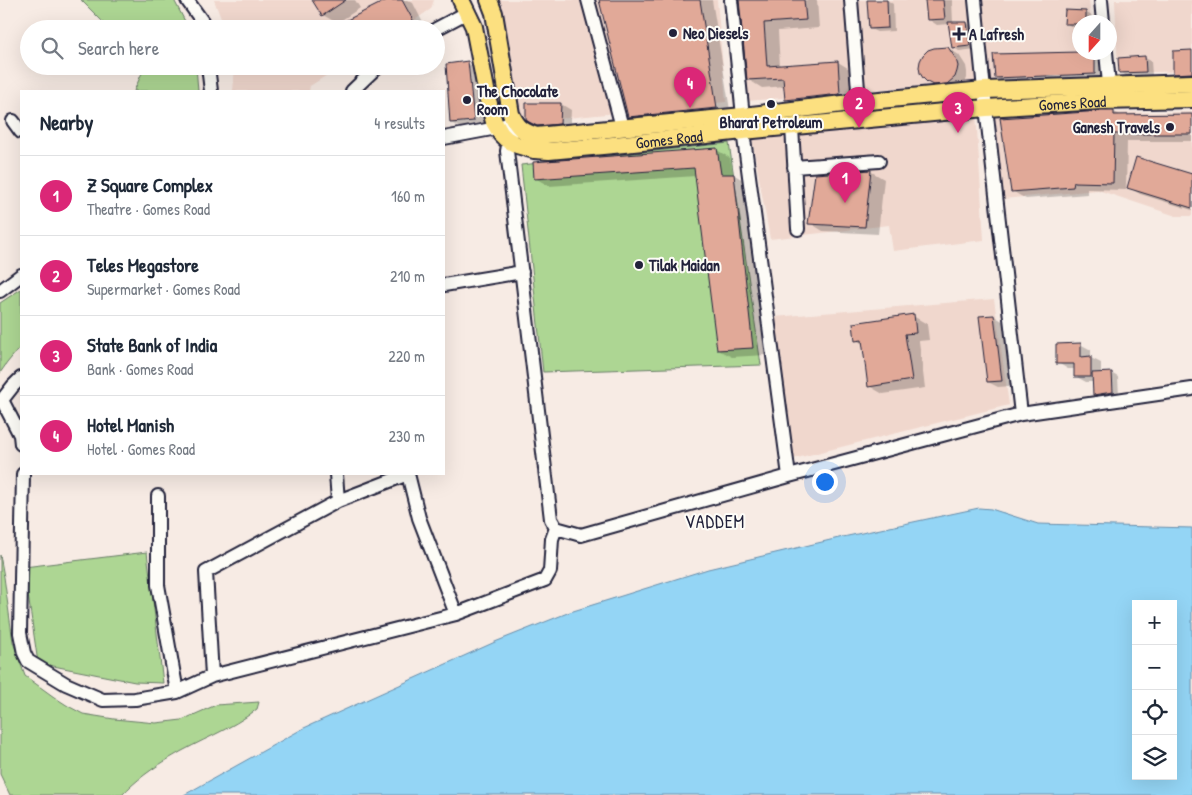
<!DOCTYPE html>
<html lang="en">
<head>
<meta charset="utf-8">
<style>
	:root { --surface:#fff; --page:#f2f2f3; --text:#1f2937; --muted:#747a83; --line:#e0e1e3; --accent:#db2777 }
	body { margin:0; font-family:"Patrick Hand",sans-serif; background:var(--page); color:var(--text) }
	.controls { position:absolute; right:15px; bottom:15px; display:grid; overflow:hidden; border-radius:0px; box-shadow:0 5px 20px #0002 }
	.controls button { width:45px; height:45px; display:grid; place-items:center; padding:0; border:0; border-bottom:1px solid var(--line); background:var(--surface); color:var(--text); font:25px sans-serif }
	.compass { position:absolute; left:1072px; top:15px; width:45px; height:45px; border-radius:50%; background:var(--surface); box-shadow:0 5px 20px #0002; rotate:201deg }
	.you { position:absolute; left:824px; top:481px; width:18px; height:18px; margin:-12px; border:4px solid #fff; border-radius:50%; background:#1a73e8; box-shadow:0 0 0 8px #1a73e833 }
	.badge { display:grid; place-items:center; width:32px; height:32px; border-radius:50%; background:var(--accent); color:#fff; font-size:16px; font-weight:700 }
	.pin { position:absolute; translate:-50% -41px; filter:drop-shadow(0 1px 2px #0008) }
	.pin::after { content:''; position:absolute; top:26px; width:18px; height:15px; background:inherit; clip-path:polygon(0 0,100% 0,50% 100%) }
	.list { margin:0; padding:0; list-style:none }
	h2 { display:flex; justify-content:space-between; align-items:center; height:65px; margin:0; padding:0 20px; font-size:21px }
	h2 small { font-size:16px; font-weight:400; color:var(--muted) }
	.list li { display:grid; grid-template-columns:32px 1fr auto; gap:15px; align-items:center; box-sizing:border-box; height:80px; padding:0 20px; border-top:1px solid var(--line) }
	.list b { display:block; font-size:19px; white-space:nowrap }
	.list p { margin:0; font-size:16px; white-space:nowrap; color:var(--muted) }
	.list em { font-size:16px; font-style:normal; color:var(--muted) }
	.icon { flex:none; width:28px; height:28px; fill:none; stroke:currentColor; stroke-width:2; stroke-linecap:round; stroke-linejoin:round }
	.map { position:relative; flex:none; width:1192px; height:795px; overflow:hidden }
	.search { position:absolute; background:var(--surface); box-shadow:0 5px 20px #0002; left:20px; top:20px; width:425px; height:55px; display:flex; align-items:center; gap:12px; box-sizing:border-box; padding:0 18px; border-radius:28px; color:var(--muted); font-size:19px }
	.panel { position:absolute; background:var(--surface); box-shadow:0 5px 20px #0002; left:20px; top:90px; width:425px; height:385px; border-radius:0px }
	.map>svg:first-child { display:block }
	.built { fill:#f0d7cd }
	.green { fill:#add693; stroke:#687c67 }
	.water { fill:#94d5f5; stroke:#668dab; fill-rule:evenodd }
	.shadow { fill:#0003; fill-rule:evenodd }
	.building { fill:#e1a998; stroke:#22223b }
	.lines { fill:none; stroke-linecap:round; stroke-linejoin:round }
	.minor-casing { stroke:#22223b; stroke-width:16 }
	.major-casing { stroke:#22223b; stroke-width:20 }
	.minor { stroke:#fdfcf7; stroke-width:12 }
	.major { stroke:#fce080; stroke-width:16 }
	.poi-dot { fill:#22223b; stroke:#fdfcf7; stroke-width:2 }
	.labels { text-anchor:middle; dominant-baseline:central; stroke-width:4; stroke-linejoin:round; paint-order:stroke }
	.poi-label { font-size:16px; font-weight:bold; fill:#22223b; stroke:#fdfcf7; text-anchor:start }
	.street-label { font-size:16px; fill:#22223b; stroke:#fdfcf7 }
	.neighbourhood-label { font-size:18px; letter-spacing:1px; fill:#22223b; stroke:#fdfcf7 }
</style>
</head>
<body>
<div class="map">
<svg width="1192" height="795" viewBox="0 0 1192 795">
	<rect width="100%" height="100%" fill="#f7ebe4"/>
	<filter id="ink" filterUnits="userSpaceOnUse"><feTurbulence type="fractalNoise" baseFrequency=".02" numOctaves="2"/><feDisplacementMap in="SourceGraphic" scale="10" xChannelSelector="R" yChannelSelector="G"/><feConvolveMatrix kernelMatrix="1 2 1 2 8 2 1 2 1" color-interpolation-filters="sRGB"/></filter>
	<g filter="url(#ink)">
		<path class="built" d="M214,0H434L431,9L401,29H225Z
			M499,0H717L726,102L517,123Z
			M738,0H1089L1091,22H1080V52L1094,53L1095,71L747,101Z
			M1115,0H1192V71L1118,73Z
			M235,66H341L310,86L309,91H233Z
			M1192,112V216H1176L1098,190L1003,199L993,114Z
			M976,113L984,240L893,251L889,225L770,239L752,139Z
			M994,299L1009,405L793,459L774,317Z"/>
		<path class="green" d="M81,0H174L189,29H110Z
			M145,66H196L198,91H134Z
			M729,143L761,365L543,372L521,165Z
			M21,289V346L7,363L0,373V303Z
			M147,552L163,683L135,682L38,663L24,567Z
			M0,555L4,577L13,642L25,676L54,697L68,706L83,714L114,719L156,723L182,720L216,705L259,702L257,709C231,730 199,740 170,758C153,768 136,780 122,795H10L0,774Z"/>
		<path class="water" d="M979,508L991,509L1038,524L1192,528V795H184L304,728L495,642L570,612L708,569L843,537ZM1136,604H1173V776H1136Z"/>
		<path class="shadow" d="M313,0H355L360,8L337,23L323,15Z
			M390,0H407L413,3L426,29H331Z
			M601,0H712L731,116L643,124L629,116Z
			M740,0H817L819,28L778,31L780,67L838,62L851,70L854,102L800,107L786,99L785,86L762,88L749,80Z
			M887,0L893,4L894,31L877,32L870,29Z
			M927,0H952L953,23H967L973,27L976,49L959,51L953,47L950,24L937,25L928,19Z
			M1085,12L1092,16V22H1080V27H1072L1066,23Z
			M948,48L959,55L966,66L967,72V78L965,83L958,89L939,88L928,81Z
			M1192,52V78H1184L1174,73Z
			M1094,53L1108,61V81L1010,86L997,78Z
			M1145,58L1151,61L1152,75L1127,76L1120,72Z
			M467,63L477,69L484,126L461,128L451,123Z
			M561,104L571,110L570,129L549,131L527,119Z
			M1114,112L1122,116L1192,115V141H1127L1126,190L1087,189V194L1026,199L1012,191Z
			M717,150L730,158L733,174L748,183L766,355L732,357L718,350L696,176L549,186L535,178Z
			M870,171L884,179L878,234L823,231L810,223Z
			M1192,176V210L1140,194L1128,187Z
			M913,316L927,324L929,340L919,341L925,388L883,394L869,386L863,344L856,340Z
			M994,316L1004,322L1012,386L998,387L988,382Z
			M1080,344L1091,350V358L1101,363V374L1111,373L1118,377L1119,396L1101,398L1094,394V382H1086L1075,376V369H1068L1058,363ZM1086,372L1093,376V379L1085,374Z"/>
		<path class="building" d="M312,0H346L322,16Z
			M387,0H402L414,22L401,29H329Z
			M599,0H700L717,108L628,117Z
			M739,0H804L806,20L764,23L767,66L838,61L840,94L785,100L783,78L747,80Z
			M867,0H887L888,28L869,29Z
			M925,0H943L945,19L927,20Z
			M1065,10L1086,11V22H1080V24H1064Z
			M948,22H967L970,46L952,48Z
			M948,47L956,59L958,66L957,71L955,77L947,84L933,85L927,82L923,78L920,73L919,67L920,61L923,55L928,50L934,48Z
			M1192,50V73L1173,74V51Z
			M1080,52H1095V74L995,78L993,54Z
			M1145,56L1146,72L1119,73L1118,58Z
			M468,61L474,121L450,123L446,64Z
			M526,103H561L560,124L537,126L529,122L526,120Z
			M1101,111H1114V115L1192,114V134H1114L1113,183L1074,182L1073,187L1011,192L1000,118Z
			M717,148L721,174H734L753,348L717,350L694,168L534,179L533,162Z
			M1136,157L1192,174V208L1127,188Z
			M871,170L865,227L808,224L815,174Z
			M914,314L916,333L905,334L912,380L868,387L862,340L855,341L853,323Z
			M994,315L1002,381L987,382L979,316Z
			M1081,343V357L1091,356V377H1074V364H1056V344Z
			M1112,372L1113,392L1093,395L1092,373Z"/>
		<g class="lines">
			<g class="minor-casing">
				<path id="minor" d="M187,0L202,21L203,29
					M588,0L622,127
					M731,0L743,116V131L789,476
					M851,0L859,102
					M975,0L984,90L1021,414
					M1101,0L1103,22
					M436,29L468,12
					M1106,52L1110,95
					M208,66L211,91
					M352,91L378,66
					M13,121L21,132
					M792,127L798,229
					M512,133L509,140L507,151L551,519L556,528L581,535L789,476L1021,414L1192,389
					M444,138L497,128L514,121
					M794,167L879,161
					M444,285L522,272
					M0,291L21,275
					M21,378L13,386L2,400L20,435L21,444
					M23,474L20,633L24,653L28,661L66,684L103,700L135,699L177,692L212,676L456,614L545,580L550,571L552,539L556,528
					M158,496V585L177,692
					M338,501L408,474L419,518L456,614
					M212,676L206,572L338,501L336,474"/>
			</g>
			<g class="major-casing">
				<g id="major">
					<path id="s1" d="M461,0L474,27L488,100L494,122L501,134L506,139L517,145L534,150L549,151L624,144L743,131L986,108L1101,101L1192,99"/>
					<path d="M489,0L494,13L511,114C518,128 522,131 536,136L743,116L859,102L984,90L1192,83"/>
				</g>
			</g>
			<use href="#minor" class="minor"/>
			<use href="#major" class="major"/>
		</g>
	</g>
	<g class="poi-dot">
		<circle cx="673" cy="33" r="5"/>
		<path d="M956.5 26.5h5v5h5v5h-5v5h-5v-5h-5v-5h5z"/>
		<circle cx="467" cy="100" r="5"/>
		<circle cx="771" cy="104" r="5"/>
		<circle cx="1170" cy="127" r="5"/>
		<circle cx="639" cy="265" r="5"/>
	</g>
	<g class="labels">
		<g class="poi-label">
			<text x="683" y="33">Neo Diesels</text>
			<text x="969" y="34">A Lafresh</text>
			<text x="477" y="91">The Chocolate<tspan x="477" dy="18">Room</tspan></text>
			<text x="771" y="122" text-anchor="middle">Bharat Petroleum</text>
			<text x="1160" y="127" text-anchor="end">Ganesh Travels</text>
			<text x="649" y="265">Tilak Maidan</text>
		</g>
		<g class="street-label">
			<text stroke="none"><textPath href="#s1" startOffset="719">Gomes Road</textPath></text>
			<text stroke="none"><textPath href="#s1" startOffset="314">Gomes Road</textPath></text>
		</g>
		<g class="neighbourhood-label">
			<text x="715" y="521">VADDEM</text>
		</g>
	</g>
</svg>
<div class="controls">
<button>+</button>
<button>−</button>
<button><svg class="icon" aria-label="locate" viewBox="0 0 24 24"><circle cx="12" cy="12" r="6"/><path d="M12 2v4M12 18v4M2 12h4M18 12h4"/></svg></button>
<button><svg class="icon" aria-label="layers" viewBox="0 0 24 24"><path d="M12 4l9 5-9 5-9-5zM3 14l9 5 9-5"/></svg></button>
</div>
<svg class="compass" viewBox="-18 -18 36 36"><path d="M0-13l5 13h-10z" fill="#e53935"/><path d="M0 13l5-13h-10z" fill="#747a83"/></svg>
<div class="you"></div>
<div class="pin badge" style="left:845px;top:203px">1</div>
<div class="pin badge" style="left:859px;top:128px">2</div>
<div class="pin badge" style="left:958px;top:133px">3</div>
<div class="pin badge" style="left:690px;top:108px">4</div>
<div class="search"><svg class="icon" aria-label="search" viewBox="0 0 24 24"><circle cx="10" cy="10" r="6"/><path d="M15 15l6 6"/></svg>Search here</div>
<section class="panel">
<h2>Nearby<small>4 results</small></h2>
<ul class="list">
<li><span class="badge">1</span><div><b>Z Square Complex</b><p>Theatre · Gomes Road</p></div><em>160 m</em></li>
<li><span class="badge">2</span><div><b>Teles Megastore</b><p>Supermarket · Gomes Road</p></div><em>210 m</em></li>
<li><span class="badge">3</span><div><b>State Bank of India</b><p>Bank · Gomes Road</p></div><em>220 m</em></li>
<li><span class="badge">4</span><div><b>Hotel Manish</b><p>Hotel · Gomes Road</p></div><em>230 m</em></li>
</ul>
</section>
</div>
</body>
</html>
